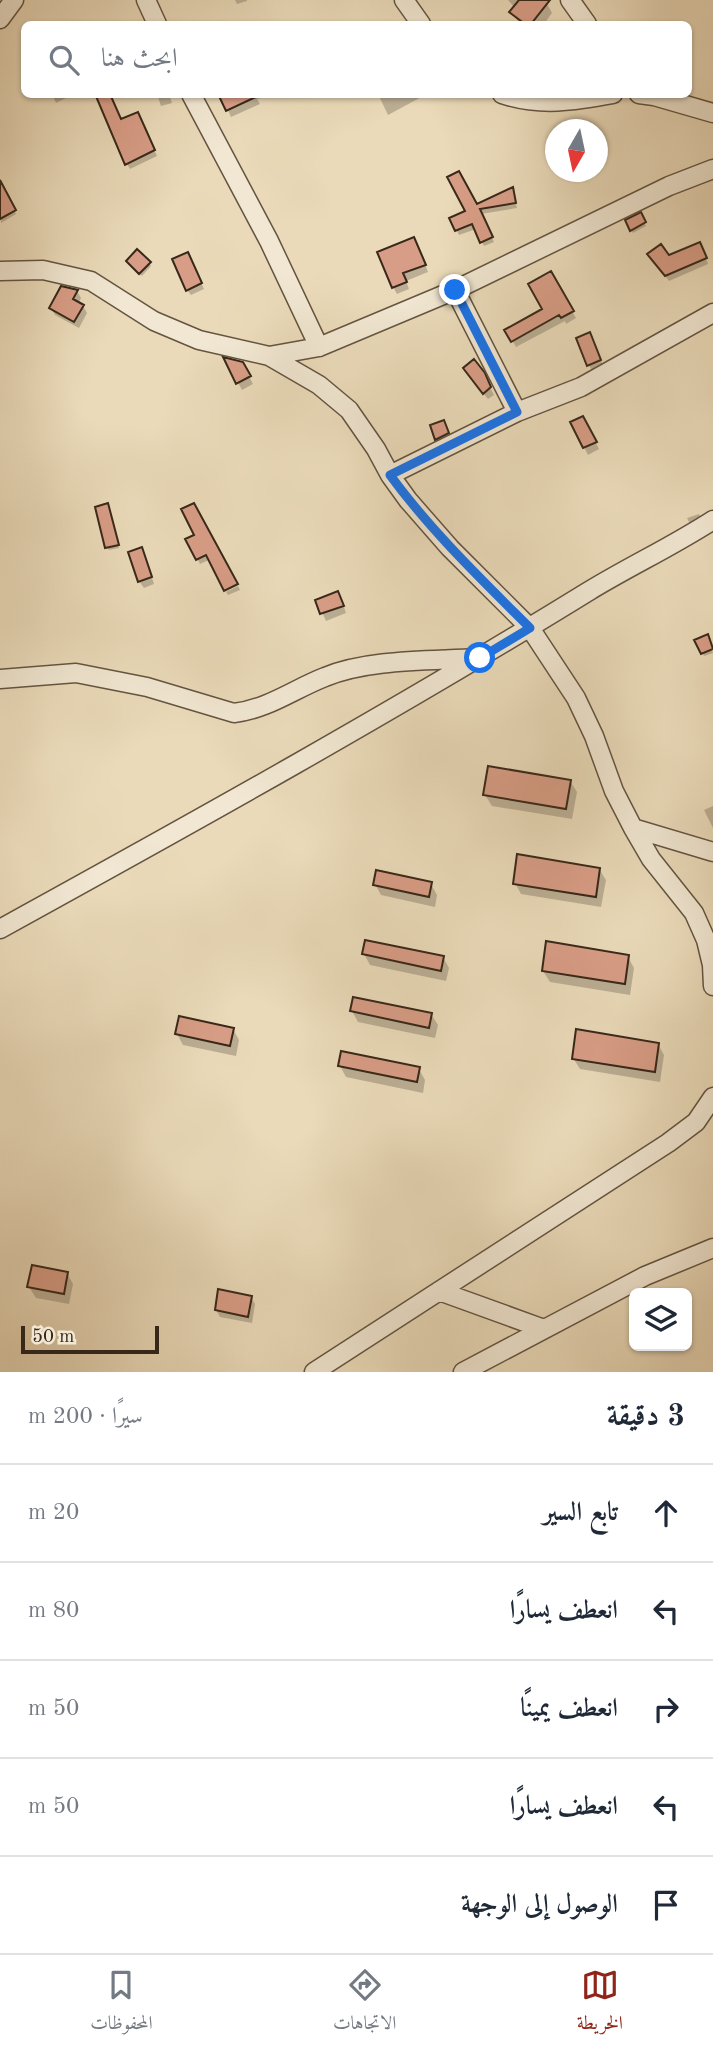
<!DOCTYPE html>
<html lang="ar">
<head>
<meta charset="utf-8">
<style>
	:root { --surface:#fff; --page:#f6f6f7; --text:#1f2937; --muted:#747a83; --line:#e0e1e3; --accent:#8f2418 }
	body { margin:0; font-family:"Old Standard TT",Amiri,serif; background:var(--page); color:var(--text); direction:rtl }
	.controls { position:absolute; right:21px; bottom:21px; display:grid; overflow:hidden; border-radius:10px; box-shadow:0 2px 5px #0004 }
	.controls button { width:63px; height:63px; display:grid; place-items:center; padding:0; border:0; border-bottom:2px solid var(--line); background:var(--surface); color:var(--text); font:35px sans-serif }
	.compass { position:absolute; left:545px; top:119px; width:63px; height:63px; border-radius:50%; background:var(--surface); box-shadow:0 2px 5px #0004; rotate:189deg }
	.scale { position:absolute; left:21px; bottom:18px; width:138px; box-sizing:border-box; padding-left:7px; border:4px solid #372819; border-top:0; font-size:19px; line-height:24px; white-space:nowrap; color:#372819; -webkit-text-stroke:5px #f1e7d2; paint-order:stroke }
	.stop { position:absolute; width:21px; height:21px; margin:-16px; border:5px solid #1a73e8; border-radius:50%; background:#fff }
	.stop.end { background:#1a73e8; border-color:#fff; box-shadow:0 2px 7px #0008 }
	.list { margin:0; padding:0; list-style:none }
	h2 { display:flex; justify-content:space-between; align-items:center; height:91px; margin:0; padding:0 28px; font-size:30px }
	h2 small { font-size:23px; font-weight:400; color:var(--muted) }
	.list li { display:grid; grid-template-columns:46px 1fr auto; gap:21px; align-items:center; box-sizing:border-box; height:98px; padding:0 28px; border-top:2px solid var(--line) }
	.list b { display:block; font-size:26px; white-space:nowrap }
	.list em { font-size:23px; font-style:normal; color:var(--muted) }
	.icon { flex:none; width:38px; height:38px; fill:none; stroke:currentColor; stroke-width:2; stroke-linecap:round; stroke-linejoin:round }
	.map { position:relative; flex:none; width:713px; height:1372px; overflow:hidden; direction:ltr }
	.search { position:absolute; background:var(--surface); box-shadow:0 2px 5px #0004; left:21px; right:21px; top:21px; height:77px; display:flex; align-items:center; gap:18px; box-sizing:border-box; padding:0 24px; border-radius:10px; color:var(--muted); font-size:26px }
	.sheet { height:581px; background:var(--surface) }
	nav { display:flex; justify-content:space-around; align-items:center; box-sizing:border-box; height:98px; border-top:2px solid var(--line); background:var(--surface); font-size:19px; color:var(--muted) }
	nav a { display:grid; justify-items:center; gap:4px }
	nav .on { color:var(--accent) }
	.map>svg:first-child { display:block }
	.shadow { fill:#0003 }
	.building { fill:#d89d86; stroke:#372819; stroke-width:2 }
	.lines { fill:none; stroke-linecap:round; stroke-linejoin:round }
	.minor-casing { stroke:#645441; stroke-width:21 }
	.minor { stroke:#f1e7d2; stroke-width:18 }
	.route { stroke:#1a73e8; stroke-width:9 }
</style>
</head>
<body>
<div class="map">
<svg width="713" height="1372" viewBox="0 0 713 1372">
	<rect width="100%" height="100%" fill="#eadab9"/>
	<filter id="stains"><feTurbulence type="fractalNoise" baseFrequency=".00286" numOctaves="4"/><feColorMatrix values="0 0 0 0 .2 0 0 0 0 .09 0 0 0 0 .02 0 0 0 .5 -.17"/></filter>
	<radialGradient id="worn" r=".72"><stop offset=".6" stop-color="#630" stop-opacity="0"/><stop offset="1" stop-color="#630" stop-opacity=".3"/></radialGradient>
	<path class="shadow" d="M235,0H247V1L237,4Z
		M508,0H549L547,4L552,13L544,24H520L511,12L515,8Z
		M52,94H64L66,98L56,103Z
		M157,94H169L172,103L161,106Z
		M230,94H273L274,95L257,99L260,104L231,117L228,110Z
		M378,94H427L388,115Z
		M140,120L157,156L130,169L127,164Z
		M512,189L517,208L481,214L494,242L484,246L476,229L459,235L451,219Z
		M9,200L16,214L1,223L0,204Z
		M640,215L646,226L633,233L627,221Z
		M418,246L428,272L406,281L409,289L397,294L393,287Z
		M703,250L708,264L669,281L653,260Z
		M137,251L151,266L142,276L129,264Z
		M190,259L204,289L191,295L187,290Z
		M550,273L576,318L566,324L565,321L516,347L507,331L544,310Z
		M77,291L81,298L78,304L83,306L87,313L79,328L55,315L51,308Z
		M593,341L604,368L593,372L589,365Z
		M226,360L242,363L253,384L242,390Z
		M483,374L494,395L488,399L469,376Z
		M583,418L599,449L588,455L572,423Z
		M445,425L449,436L438,442L432,427Z
		M108,508L119,548L109,550L107,547Z
		M699,514L701,518L690,524L687,518Z
		M196,536L211,559L200,564L188,540Z
		M145,556L154,584L144,588L139,581Z
		M238,586L240,590L228,595L226,592Z
		M317,601H342L346,613L326,621Z
		M707,636L713,653L704,656L697,641Z
		M570,781L577,792L572,819L492,806L485,795Z
		M713,806V828L704,810Z
		M599,869L606,880L601,907L521,894L515,883Z
		M375,884H431L437,895L435,907L381,895Z
		M364,954L443,957L449,968L446,981L370,965Z
		M628,957L634,968L630,995L550,982L543,971Z
		M352,1011L431,1014L438,1025L435,1038L358,1022Z
		M233,1029L239,1040L236,1056L183,1045L177,1034Z
		M658,1044L664,1055L660,1082L580,1069L573,1058Z
		M340,1066L419,1069L425,1080L423,1093L346,1077Z
		M67,1273L73,1284L69,1304L36,1298L29,1287Z
		M251,1297L255,1304L252,1323L220,1317L216,1310Z"/>
	<path class="building" d="M519,0H550L531,24H525L509,12Z
		M95,94H110L121,119L138,112L155,150L125,165Z
		M218,94H262L226,111Z
		M459,171L477,204L513,187L516,203L480,209L493,237L480,243L472,224L455,231L449,218L465,211L447,177Z
		M0,180L16,210L0,219Z
		M641,212L646,222L630,231L625,220Z
		M414,237L426,265L403,273L407,282L392,288L377,252Z
		M700,242L707,258L665,276L647,254L661,244L669,255Z
		M137,249L151,262L139,274L126,261Z
		M188,252L202,283L186,291L172,259Z
		M551,271L574,311L561,318L559,315L511,342L504,330L542,309L528,284Z
		M61,286L78,290L73,299L84,305L74,322L49,308Z
		M590,332L601,360L587,366L576,338Z
		M223,357L243,362L251,376L236,384Z
		M474,359L485,373L491,387L483,394L463,368Z
		M583,416L597,442L583,448L570,422Z
		M444,420L449,433L435,440L430,425Z
		M108,503L119,545L105,548L95,507Z
		M194,503L238,584L224,591L206,555L196,560L185,539L194,535L181,509Z
		M142,547L152,577L138,582L128,552Z
		M338,591L344,606L320,614L315,600Z
		M708,634L713,649L701,654L694,640Z
		M488,766L571,780L566,809L483,795Z
		M517,854L600,868L596,897L513,884Z
		M376,870L432,882L429,897L373,885Z
		M365,940L444,956L441,971L362,954Z
		M546,941L629,955L625,984L542,971Z
		M353,997L432,1013L429,1028L350,1011Z
		M179,1016L234,1028L230,1046L175,1034Z
		M576,1029L659,1043L655,1072L572,1059Z
		M341,1051L420,1067L417,1082L338,1066Z
		M32,1265L68,1272L64,1294L27,1287Z
		M218,1289L252,1296L248,1317L215,1310Z"/>
	<g class="lines">
		<g class="minor-casing">
			<path id="minor" d="M146,0L157,24
				M404,0L421,24
				M570,0L587,24
				M0,19L14,0
				M191,94L269,241L319,347
				M502,94C539,107 576,101 613,94
				M639,94L654,96L713,113
				M0,271L43,270L91,281L154,321L199,340L269,356L319,385L349,410L376,449L390,475L408,500L450,548L530,628L576,698L594,736L614,791L633,828L651,859L694,913L706,940L712,965L713,986
				M455,290L517,412
				M269,356L319,347L455,290L669,186L713,169
				M390,475L517,412L581,387L713,313
				M0,679L76,673L147,687L234,713C268,709 294,689 325,677C368,659 430,661 477,658
				M633,828L713,852
				M0,929C198,820 396,710 589,591C630,566 673,546 713,520
				M439,1291L544,1329
				M314,1372L668,1143L696,1122L713,1097
				M463,1372L645,1276L713,1248"/>
		</g>
		<use href="#minor" class="minor"/>
	</g>
	<g class="lines">
		<path class="route" d="M455,290L517,412L390,475C431,531 481,579 530,628L480,658"/>
	</g>
	<rect width="100%" height="100%" filter="url(#stains)"/>
	<rect width="100%" height="100%" fill="url(#worn)"/>
</svg>
<div class="controls">
<button><svg class="icon" aria-label="layers" viewBox="0 0 24 24"><path d="M12 4l9 5-9 5-9-5zM3 14l9 5 9-5"/></svg></button>
</div>
<svg class="compass" viewBox="-18 -18 36 36"><path d="M0-13l5 13h-10z" fill="#e53935"/><path d="M0 13l5-13h-10z" fill="#747a83"/></svg>
<div class="scale">50 m</div>
<div class="stop" style="left:480px;top:658px"></div>
<div class="stop end" style="left:455px;top:290px"></div>
<div class="search"><svg class="icon" aria-label="search" viewBox="0 0 24 24"><circle cx="10" cy="10" r="6"/><path d="M15 15l6 6"/></svg>ابحث هنا</div>
</div>
<section class="sheet">
<h2>3 دقيقة<small>سيرًا · 200 m</small></h2>
<ul class="list">
<li><svg class="icon" aria-label="ahead" viewBox="0 0 24 24"><path d="M12 20V5M6 11l6-6 6 6"/></svg><div><b>تابع السير</b></div><em>20 m</em></li>
<li><svg class="icon" aria-label="left" viewBox="0 0 24 24"><path d="M17 20v-9H6M10 6l-5 5 5 5"/></svg><div><b>انعطف يسارًا</b></div><em>80 m</em></li>
<li><svg class="icon" aria-label="right" viewBox="0 0 24 24"><path d="M7 20v-9h11M14 6l5 5-5 5"/></svg><div><b>انعطف يمينًا</b></div><em>50 m</em></li>
<li><svg class="icon" aria-label="left" viewBox="0 0 24 24"><path d="M17 20v-9H6M10 6l-5 5 5 5"/></svg><div><b>انعطف يسارًا</b></div><em>50 m</em></li>
<li><svg class="icon" aria-label="arrive" viewBox="0 0 24 24"><path d="M6 21V4h12l-3 4 3 4H6"/></svg><div><b>الوصول إلى الوجهة</b></div></li>
</ul>
</section>
<nav>
<a class="on"><svg class="icon" aria-label="map" viewBox="0 0 24 24"><path d="M3 6l6-2 6 2 6-2v14l-6 2-6-2-6 2zM9 4v14M15 6v14"/></svg>الخريطة</a>
<a><svg class="icon" aria-label="directions" viewBox="0 0 24 24"><path d="M12 3l9 9-9 9-9-9zM9 14v-3h6M13 9l2 2-2 2"/></svg>الاتجاهات</a>
<a><svg class="icon" aria-label="saved" viewBox="0 0 24 24"><path d="M7 4h10v16l-5-4-5 4z"/></svg>المحفوظات</a>
</nav>
</body>
</html>
